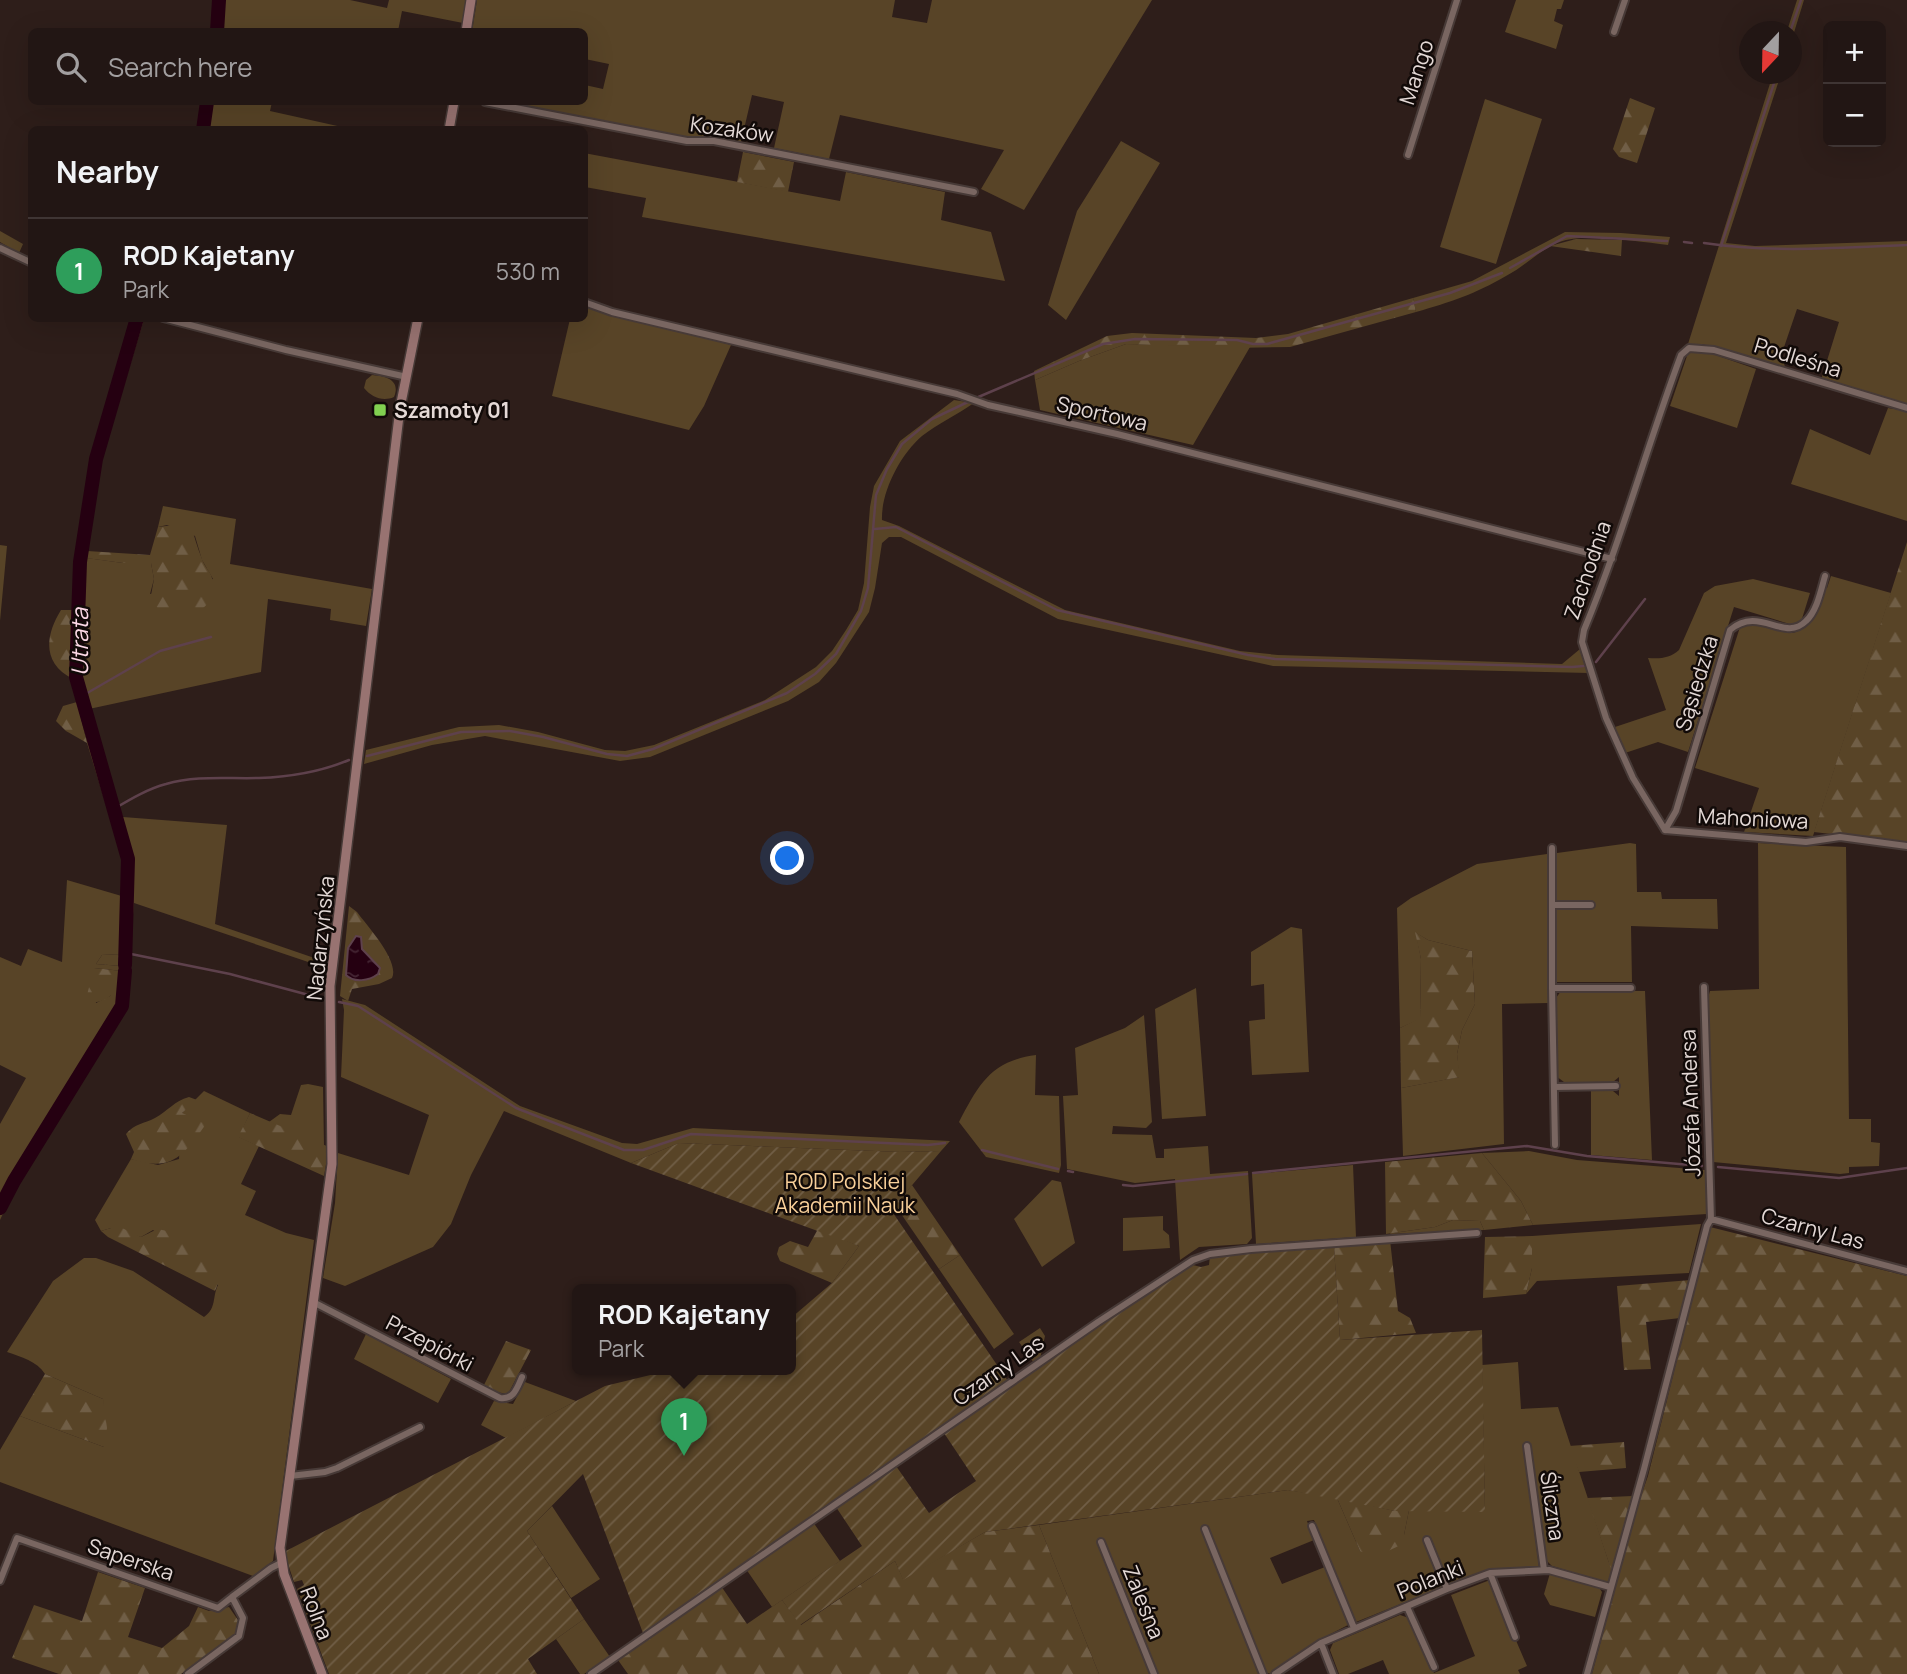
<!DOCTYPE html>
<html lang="en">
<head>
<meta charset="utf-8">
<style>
	:root { --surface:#221614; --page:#2a1f1d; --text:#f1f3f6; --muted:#a29fa0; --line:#3f3534; --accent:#0b8043 }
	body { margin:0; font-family:Manrope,sans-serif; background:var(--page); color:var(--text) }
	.controls { position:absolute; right:21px; top:21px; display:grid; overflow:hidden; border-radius:10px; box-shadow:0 7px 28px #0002 }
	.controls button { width:63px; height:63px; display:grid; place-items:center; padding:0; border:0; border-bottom:2px solid var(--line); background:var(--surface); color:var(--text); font:35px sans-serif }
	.compass { position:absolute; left:1739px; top:21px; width:63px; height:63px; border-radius:50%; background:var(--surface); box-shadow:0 7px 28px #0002; rotate:202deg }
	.you { position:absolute; left:788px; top:859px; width:24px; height:24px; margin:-18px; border:5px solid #fff; border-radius:50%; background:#1a73e8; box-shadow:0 0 0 10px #1a73e833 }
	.badge { display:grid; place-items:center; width:46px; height:46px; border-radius:50%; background:var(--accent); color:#fff; font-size:23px; font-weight:700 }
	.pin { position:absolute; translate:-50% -58px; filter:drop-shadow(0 2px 4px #0008) }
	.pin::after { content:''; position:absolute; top:37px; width:24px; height:21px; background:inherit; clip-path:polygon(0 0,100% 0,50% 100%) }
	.popup { position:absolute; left:572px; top:1284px; width:224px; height:91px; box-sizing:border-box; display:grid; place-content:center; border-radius:10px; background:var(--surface); filter:drop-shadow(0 2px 5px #0005); font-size:23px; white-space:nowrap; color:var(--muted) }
	.popup b { font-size:26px; color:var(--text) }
	.popup::after { content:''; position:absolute; left:50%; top:100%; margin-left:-14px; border:14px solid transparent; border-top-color:var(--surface) }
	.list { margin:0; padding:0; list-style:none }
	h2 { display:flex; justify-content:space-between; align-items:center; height:91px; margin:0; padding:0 28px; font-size:30px }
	h2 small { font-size:23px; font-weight:400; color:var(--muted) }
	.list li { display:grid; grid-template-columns:46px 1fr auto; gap:21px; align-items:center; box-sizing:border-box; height:105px; padding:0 28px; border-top:2px solid var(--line) }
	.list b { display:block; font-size:26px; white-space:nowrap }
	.list p { margin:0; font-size:23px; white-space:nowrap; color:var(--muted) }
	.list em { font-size:23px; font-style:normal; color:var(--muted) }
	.icon { flex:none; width:38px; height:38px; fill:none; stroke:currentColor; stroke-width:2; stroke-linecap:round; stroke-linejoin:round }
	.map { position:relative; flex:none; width:1907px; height:1674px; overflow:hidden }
	.search { position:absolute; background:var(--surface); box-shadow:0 7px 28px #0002; left:28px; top:28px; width:560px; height:77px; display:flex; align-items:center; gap:18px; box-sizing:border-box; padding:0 24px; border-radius:10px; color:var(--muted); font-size:26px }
	.panel { position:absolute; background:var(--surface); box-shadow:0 7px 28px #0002; left:28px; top:126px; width:560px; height:196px; border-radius:10px }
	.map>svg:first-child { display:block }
	.green { fill:#584427; fill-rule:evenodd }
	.forest { fill:url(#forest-firs) }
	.garden { fill:url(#garden-furrows) }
	.water { fill:url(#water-ripples); stroke:#5e414c; stroke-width:2 }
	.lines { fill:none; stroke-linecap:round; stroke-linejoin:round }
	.stream { stroke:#5e414c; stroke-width:2.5 }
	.river { stroke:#250011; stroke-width:14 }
	.street-casing { stroke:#473a37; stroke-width:10 }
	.secondary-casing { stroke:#473a37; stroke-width:12 }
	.street { stroke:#796661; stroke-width:6 }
	.secondary { stroke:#987371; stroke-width:9 }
	.poi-dot { fill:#81d050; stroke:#110a08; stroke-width:2.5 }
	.labels { text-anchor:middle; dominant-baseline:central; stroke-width:5; stroke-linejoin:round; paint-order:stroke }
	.street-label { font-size:21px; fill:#e4d9d6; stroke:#110a08 }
	.poi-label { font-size:21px; font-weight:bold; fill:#e4d9d6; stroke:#110a08; text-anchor:start }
	.park-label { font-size:21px; fill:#f9d09a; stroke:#110a08 }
	.water-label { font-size:23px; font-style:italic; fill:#fbd8e5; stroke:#110a08 }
</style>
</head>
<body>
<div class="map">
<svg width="1907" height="1674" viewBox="0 0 1907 1674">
	<defs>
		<pattern id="forest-firs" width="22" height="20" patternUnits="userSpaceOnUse" patternTransform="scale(1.75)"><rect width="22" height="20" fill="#584427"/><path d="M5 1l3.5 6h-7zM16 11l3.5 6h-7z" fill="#705e46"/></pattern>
		<pattern id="garden-furrows" width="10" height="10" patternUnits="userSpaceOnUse" patternTransform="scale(1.75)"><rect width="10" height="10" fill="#584427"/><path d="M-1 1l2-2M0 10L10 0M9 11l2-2" fill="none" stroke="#705e46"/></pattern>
		<pattern id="water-ripples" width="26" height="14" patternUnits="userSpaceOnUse" patternTransform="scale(1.75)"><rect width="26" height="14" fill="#250011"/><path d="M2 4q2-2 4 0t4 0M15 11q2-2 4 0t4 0" fill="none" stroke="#442533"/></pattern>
	</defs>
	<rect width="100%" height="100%" fill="#2e1e1a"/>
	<path class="green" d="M225,0H350L387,8L389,0H467L463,23L402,11L398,31L222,32Z
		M477,0H895L892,17L927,23L932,0H1152L1024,210L981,189L1004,150L840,115L829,159L774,148L784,102L752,95L741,142L710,136L692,138L523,105L524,102H584L585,85L603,89L609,64L585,59L584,32L472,31Z
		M1516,0H1564L1561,9H1557L1554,21L1563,25L1556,49L1505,32Z
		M1797,0H1804L1792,39V32L1787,31Z
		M1773,74H1781L1726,243L1755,246L1907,241V405L1821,380L1839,322L1797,309L1781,356L1786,369L1702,344H1688Z
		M1485,99L1542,119L1496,264L1440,247Z
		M213,102H272L270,111L351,129H209Z
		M1121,141L1160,163L1066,320L1048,305L1077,211Z
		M584,153L840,201L846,172L945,192L941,220L991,232L1005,281L642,217L646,198L585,187Z
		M1565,232L1621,233L1670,237L1668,245C1640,242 1593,234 1566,240C1543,246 1527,265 1506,276C1475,294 1451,302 1416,312L1413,298L1472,281Z
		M585,305L731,345L704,406L689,430L552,396L570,319L584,318Z
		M130,319H144L100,465L94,494L87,558L123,563H151L154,579L150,594L213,579L202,560L195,536L167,525L158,527L163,506L236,519L230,564L372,589L366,626L330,620L331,609L268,599L261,672L89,709L101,756L123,817L227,825L215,924L326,962V968L134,903L125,1007L18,1182L0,1220V1124L26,1078L0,1065V957L21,966L28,949L62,962L67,880L125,897L123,861L87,743L73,682L78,559L86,506L94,459ZM122,954V966L96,964L102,955ZM94,968L122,971L110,996L96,1003Z
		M1126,344L1250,347L1193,445L1040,410L1035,380L1079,361Z
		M1693,351H1704L1756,369L1737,428L1670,406L1688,353Z
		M372,375C386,376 401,380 394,397C383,402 371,397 364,388L366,380Z
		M954,400L974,403C957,415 937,424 922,436C900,455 881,492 882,520L899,526L1065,610L1240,651L1278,655L1562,664L1580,649L1589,673L1273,666L1058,619L901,537H889L882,543L875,588L869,612L836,663L819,682L788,701L650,757L620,761L485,736L432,745L364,764L366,750L459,727L499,725L538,732L605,750L625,751L654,745L765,700L816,667L832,651L846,630L858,610L864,583L870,507L874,486L900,441Z
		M1888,408L1907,411V521L1791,484L1810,429L1870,455Z
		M0,545L7,546L0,621Z
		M1831,576L1891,593L1813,836L1744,832L1759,788L1695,768L1740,627L1747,623L1793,633C1813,628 1817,606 1823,589L1827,588Z
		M1753,579L1810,593L1801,622L1793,625L1734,607L1688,752L1658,742L1625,753L1615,727L1666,710L1648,658C1661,659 1670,658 1679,650L1704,593L1715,586Z
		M1630,843L1636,844L1637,892H1661L1662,899H1717L1718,929L1631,926L1632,982H1557L1555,863L1557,853Z
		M1758,843L1846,847L1849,1119H1871V1142L1880,1143L1879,1166L1849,1167V1173L1840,1174L1713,1162L1708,998L1710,991L1759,989Z
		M1547,854L1548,1003L1502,1004L1504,1144L1403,1156L1401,1088L1459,1077L1457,1054L1462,1030L1475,1004L1472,951L1428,940L1416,933L1421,959L1420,1019L1400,1028L1397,908L1411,898L1477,864Z
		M1291,927L1302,929L1309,1072L1252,1075L1249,1021L1265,1019L1264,984L1251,986V952Z
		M1196,988L1206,1116L1162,1119L1155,1009Z
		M1561,991H1645L1652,1160L1591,1155V1091H1613L1619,1096V1077L1613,1082H1564L1556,1076V998Z
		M342,999L365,1005L520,1106L622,1143L637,1144L693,1128L950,1141L941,1151L900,1152L679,1143L631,1163L504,1111L471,1175L451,1224L433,1247L345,1286L323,1278L335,1203L338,1153L409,1175L429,1115L341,1077L344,1010Z
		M1144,1015L1152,1122L1146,1128L1113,1126L1112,1134L1152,1135L1156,1158H1164V1149L1208,1146L1210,1174L1248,1171L1252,1238L1247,1244L1199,1247L1180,1260L1175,1179L1135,1183L1067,1169L1063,1096L1078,1095L1075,1048L1125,1028Z
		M1036,1055L1035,1095L1059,1096L1061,1165L1059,1173L986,1157L959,1122C979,1084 991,1061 1036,1055Z
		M308,1084L323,1087L324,1146L269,1122L280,1114L291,1115L301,1085Z
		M204,1091L250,1113L239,1137L259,1146L241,1184L256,1191L245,1215L286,1233L314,1240L273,1561L253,1576L0,1482V1450L20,1416L104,1447L103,1399L45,1374C37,1361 21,1357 7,1352L53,1281L84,1258H96L133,1271L204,1317C217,1308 212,1297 218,1285L153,1230L141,1237L111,1228L101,1231L95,1220L131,1159L158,1165L179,1159L182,1113Z
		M1529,1151L1577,1160L1705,1170L1707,1214L1533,1225L1521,1201L1482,1153Z
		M1353,1165L1356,1237L1256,1244L1252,1174Z
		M1052,1180L1061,1182L1075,1243L1042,1267L1014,1219Z
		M1163,1216V1230L1169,1235L1170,1248L1123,1251V1218Z
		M1453,1220L1480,1221L1484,1230L1386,1234L1435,1227Z
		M1701,1224L1689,1273L1537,1281L1526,1294L1532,1268V1236Z
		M960,1255L1014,1334L994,1349L939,1269Z
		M1040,1328L1045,1336L1040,1359L1034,1363L1019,1342Z
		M366,1334L451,1379L438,1403L354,1359Z
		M1518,1362L1521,1409L1558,1407L1612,1572L1609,1583L1552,1566L1545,1559L1530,1445H1523L1539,1567L1496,1569L1449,1585L1430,1538L1423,1541L1443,1587L1356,1622L1314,1520L1307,1521L1314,1540L1270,1558L1282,1584L1325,1567L1348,1625L1315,1642L1272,1674L1267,1673L1207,1527L1201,1529L1260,1674H1158L1103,1541L1097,1542L1150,1674H1099L1039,1525L1288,1490L1337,1498L1360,1551L1404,1535L1409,1510L1485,1511L1482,1365Z
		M525,1382L576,1401L506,1438L481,1425L494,1401L513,1404Z
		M552,1506L600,1579L571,1598L527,1531Z
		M813,1522L840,1561L772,1607L746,1569Z
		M1550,1573L1598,1586L1602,1592L1595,1617L1550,1605L1544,1594Z
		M1490,1580L1527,1666L1518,1670L1520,1674H1389L1383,1660L1348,1674H1339L1330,1650L1333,1643L1400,1615L1409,1618L1434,1673L1475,1656L1451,1595Z
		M584,1619L610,1657L584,1674H580L556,1639Z"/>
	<path class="forest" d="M1630,98L1655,108L1637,163L1619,157L1613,149Z
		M743,152L794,162L788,192L737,182Z
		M0,231L23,244L19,253L0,242Z
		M1576,239L1622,240L1621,256L1550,246Z
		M1413,298L1416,312L1290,347L1230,348L1126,344L1079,361L1035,380L1034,371L1107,336L1132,333L1256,338L1288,334Z
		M190,523C194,535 197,547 202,559C204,566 210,571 212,578C218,597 203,616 184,614C169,614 160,612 150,601L154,579L151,563H123L86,558L87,551L150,555L158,527Z
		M1907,542V843L1814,832Z
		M61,610H76L73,679C42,663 45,636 61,610Z
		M77,702L87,743L66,731L56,721L63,706Z
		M349,906L357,912C367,926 400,961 392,978L379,984L352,989L348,1001L340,996Z
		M1415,932L1428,940L1472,951L1475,1004L1462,1030L1457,1054L1460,1077L1401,1088L1400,1028L1420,1018L1421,959Z
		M122,954V966L96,964L102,955Z
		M94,968L122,971C121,987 109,1004 91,1002L87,995Z
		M189,1097L197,1100L182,1113L206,1124C184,1155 172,1173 131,1159L134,1152L126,1134C135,1123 144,1124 155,1118C168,1111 174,1101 189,1097Z
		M250,1113L329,1147L324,1176L238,1137Z
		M1482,1153L1521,1201L1533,1225L1484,1230L1480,1221L1453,1220L1435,1227L1386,1234L1385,1162Z
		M912,1185L960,1255L939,1269L895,1205Z
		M1710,1227L1907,1276V1674H1592L1637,1507L1648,1476Z
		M111,1228H122L141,1237C149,1234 154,1229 162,1230C191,1234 230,1259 215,1291L108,1237L101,1231Z
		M818,1229L859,1246L832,1283L780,1261L777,1254L779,1247L790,1241L808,1247Z
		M1532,1236V1268L1526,1294L1483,1298L1485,1237Z
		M1390,1240L1398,1311L1410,1318L1416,1333L1340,1340L1334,1247Z
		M1691,1280L1680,1318L1646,1322L1651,1369L1624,1370L1617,1286Z
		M506,1341L531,1350L508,1394L496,1392L484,1385Z
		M45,1374L103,1399L107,1428L104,1447L20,1416Z
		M1624,1442L1626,1468L1579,1472L1569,1446Z
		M1633,1496L1612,1572L1587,1498Z
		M1337,1498L1395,1511L1409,1510L1404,1535L1405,1543L1373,1558L1360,1551Z
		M1039,1525L1099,1674H628L618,1660L721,1586L747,1624L782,1600L801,1625L895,1561L903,1579L985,1532Z
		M98,1572L145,1588L128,1637L162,1648L189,1626L198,1607L209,1611L229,1607L240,1623L235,1634L181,1674H59L12,1658L34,1605L82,1621Z"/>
	<path class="garden" d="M679,1143L900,1152L941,1151L891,1210L1008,1381L643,1633L583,1474L527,1531L584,1619L528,1659L537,1674H329L297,1589L304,1585L302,1580L294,1582L284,1552L605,1386L671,1370H791V1318L832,1283L859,1246L631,1163Z
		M1334,1247L1340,1340L1482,1330L1485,1512L1395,1511L1288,1490L985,1532L903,1580L895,1561L800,1625L782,1600L862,1546L836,1507L896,1466L929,1513L976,1481L944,1433L1189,1264L1201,1267L1209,1265L1210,1256Z"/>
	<path class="water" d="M356,936L361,937L362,949L380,968L378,974C369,981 354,983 346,975L348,948Z"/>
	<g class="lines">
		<path class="stream" d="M1790,32L1801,0
			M1684,242L1692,243
			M1704,243C1771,253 1839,248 1907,245
			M1721,246L1777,74
			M1510,268L1567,236L1667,241
			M976,398L1103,344L1135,339L1237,340L1253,344H1267L1450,293L1502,273
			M875,529L896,527L1057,610L1248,655L1275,659L1572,667L1584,666
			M1596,662L1645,599
			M82,696L160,651L211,637
			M367,756L461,732L510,731L543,737L607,754L627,756L653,749L787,693L815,674L836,654L861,611L868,588L876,495L887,469L902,444L932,419L970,401
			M112,810C129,800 147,789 166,784C196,775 228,779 259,778C290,777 320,772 349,760
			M126,953L230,974L320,998
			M339,1002L358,1006L516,1108L624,1150H643L691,1134L928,1145L945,1143
			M982,1150L1058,1169
			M1718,1167L1839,1178L1907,1168
			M1068,1171L1073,1172
			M1253,1173L1527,1146L1587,1156L1702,1166
			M1123,1185L1133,1186L1247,1174"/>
		<path class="river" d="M217,32L219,0
			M203,130L207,102
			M125,965L128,859L76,677L80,562L96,459L137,318
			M0,1208L14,1181L122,1006L125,971"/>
		<g class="street-casing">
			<path id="street" d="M1614,32L1625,0
				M485,102L687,141H714L974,192
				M1408,155L1457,0
				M0,248L32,263
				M584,302L612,312L957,394L988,405L1117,434L1612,559
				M163,318L286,350L407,377
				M1665,830L1633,778L1606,718L1582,642L1584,630C1621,541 1647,446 1681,355L1689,348L1714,350L1907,408
				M1665,830L1676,811L1730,630C1760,605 1784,643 1806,621C1817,611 1821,590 1825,576
				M1665,830L1806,842L1840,837L1907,846
				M1552,848V988
				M1553,905H1591
				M1555,1087L1616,1086
				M1555,1145L1552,988H1631
				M1711,1219L1907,1271
				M313,1302L500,1398C514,1400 517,1388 522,1377
				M1527,1446L1544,1570
				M290,1476L325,1472L337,1468L420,1427
				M1312,1526L1354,1628
				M1205,1529L1263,1674
				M1427,1540L1447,1589
				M1101,1542L1154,1674
				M1490,1573L1515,1637
				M0,1581L17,1538L218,1608L232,1597
				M1407,1607L1434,1667
				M1321,1643L1333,1674
				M188,1674L239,1636L243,1618L232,1597L271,1568L281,1563
				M591,1674L1098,1322L1193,1260L1210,1254L1251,1249L1477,1233
				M1275,1674L1321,1643L1447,1589L1490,1573L1549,1570L1610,1587
				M1587,1674L1644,1469L1707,1226L1711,1219L1704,987"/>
		</g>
		<g class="secondary-casing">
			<path id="secondary" d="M466,32L471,0
				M449,130L454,102
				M322,1674L284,1574L280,1548L332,1164L330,986L400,408L418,318"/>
		</g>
		<use href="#street" class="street"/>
		<use href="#secondary" class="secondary"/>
	</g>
	<rect class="poi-dot" x="373" y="403" width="14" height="14" rx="3.5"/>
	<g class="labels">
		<g class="street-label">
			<text transform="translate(1416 72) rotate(-72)">Mango</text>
			<text transform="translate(732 129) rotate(8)">Kozaków</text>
			<text transform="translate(1798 357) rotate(17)">Podleśna</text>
			<text transform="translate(1102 413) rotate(13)">Sportowa</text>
			<text transform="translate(1587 570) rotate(-71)">Zachodnia</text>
			<text transform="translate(1696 683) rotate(-73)">Sąsiedzka</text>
			<text transform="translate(1753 818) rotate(3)">Mahoniowa</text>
			<text transform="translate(320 938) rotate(-84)">Nadarzyńska</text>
			<text transform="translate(1690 1103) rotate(-92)">Józefa Andersa</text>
			<text transform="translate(1813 1228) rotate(15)">Czarny Las</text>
			<text transform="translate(430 1343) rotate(28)">Przepiórki</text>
			<text transform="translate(998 1370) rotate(-35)">Czarny Las</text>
			<text transform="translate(1553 1506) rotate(82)">Śliczna</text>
			<text transform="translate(131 1559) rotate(19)">Saperska</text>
			<text transform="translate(1430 1579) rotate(-22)">Polanki</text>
			<text transform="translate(1144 1602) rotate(68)">Zaleśna</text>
			<text transform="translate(317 1613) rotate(69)">Rolna</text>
		</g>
		<g class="poi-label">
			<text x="394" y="410">Szamoty 01</text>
		</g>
		<g class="park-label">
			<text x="845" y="1181">ROD Polskiej<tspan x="845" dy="24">Akademii Nauk</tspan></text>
		</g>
		<g class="water-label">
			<text transform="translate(79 642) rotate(-90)">Utrata</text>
		</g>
	</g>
</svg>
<div class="controls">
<button>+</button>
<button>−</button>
</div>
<svg class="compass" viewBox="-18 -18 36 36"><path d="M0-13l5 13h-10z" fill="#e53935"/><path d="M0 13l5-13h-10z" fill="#a29fa0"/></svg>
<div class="you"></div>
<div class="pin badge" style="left:684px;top:1456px;background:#2e9e5b">1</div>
<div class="popup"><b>ROD Kajetany</b>Park</div>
<div class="search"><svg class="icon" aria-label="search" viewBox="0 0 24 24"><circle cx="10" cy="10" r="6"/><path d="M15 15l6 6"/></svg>Search here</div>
<section class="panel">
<h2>Nearby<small></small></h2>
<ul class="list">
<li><span class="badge" style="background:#2e9e5b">1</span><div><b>ROD Kajetany</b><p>Park</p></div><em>530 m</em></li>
</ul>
</section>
</div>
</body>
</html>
